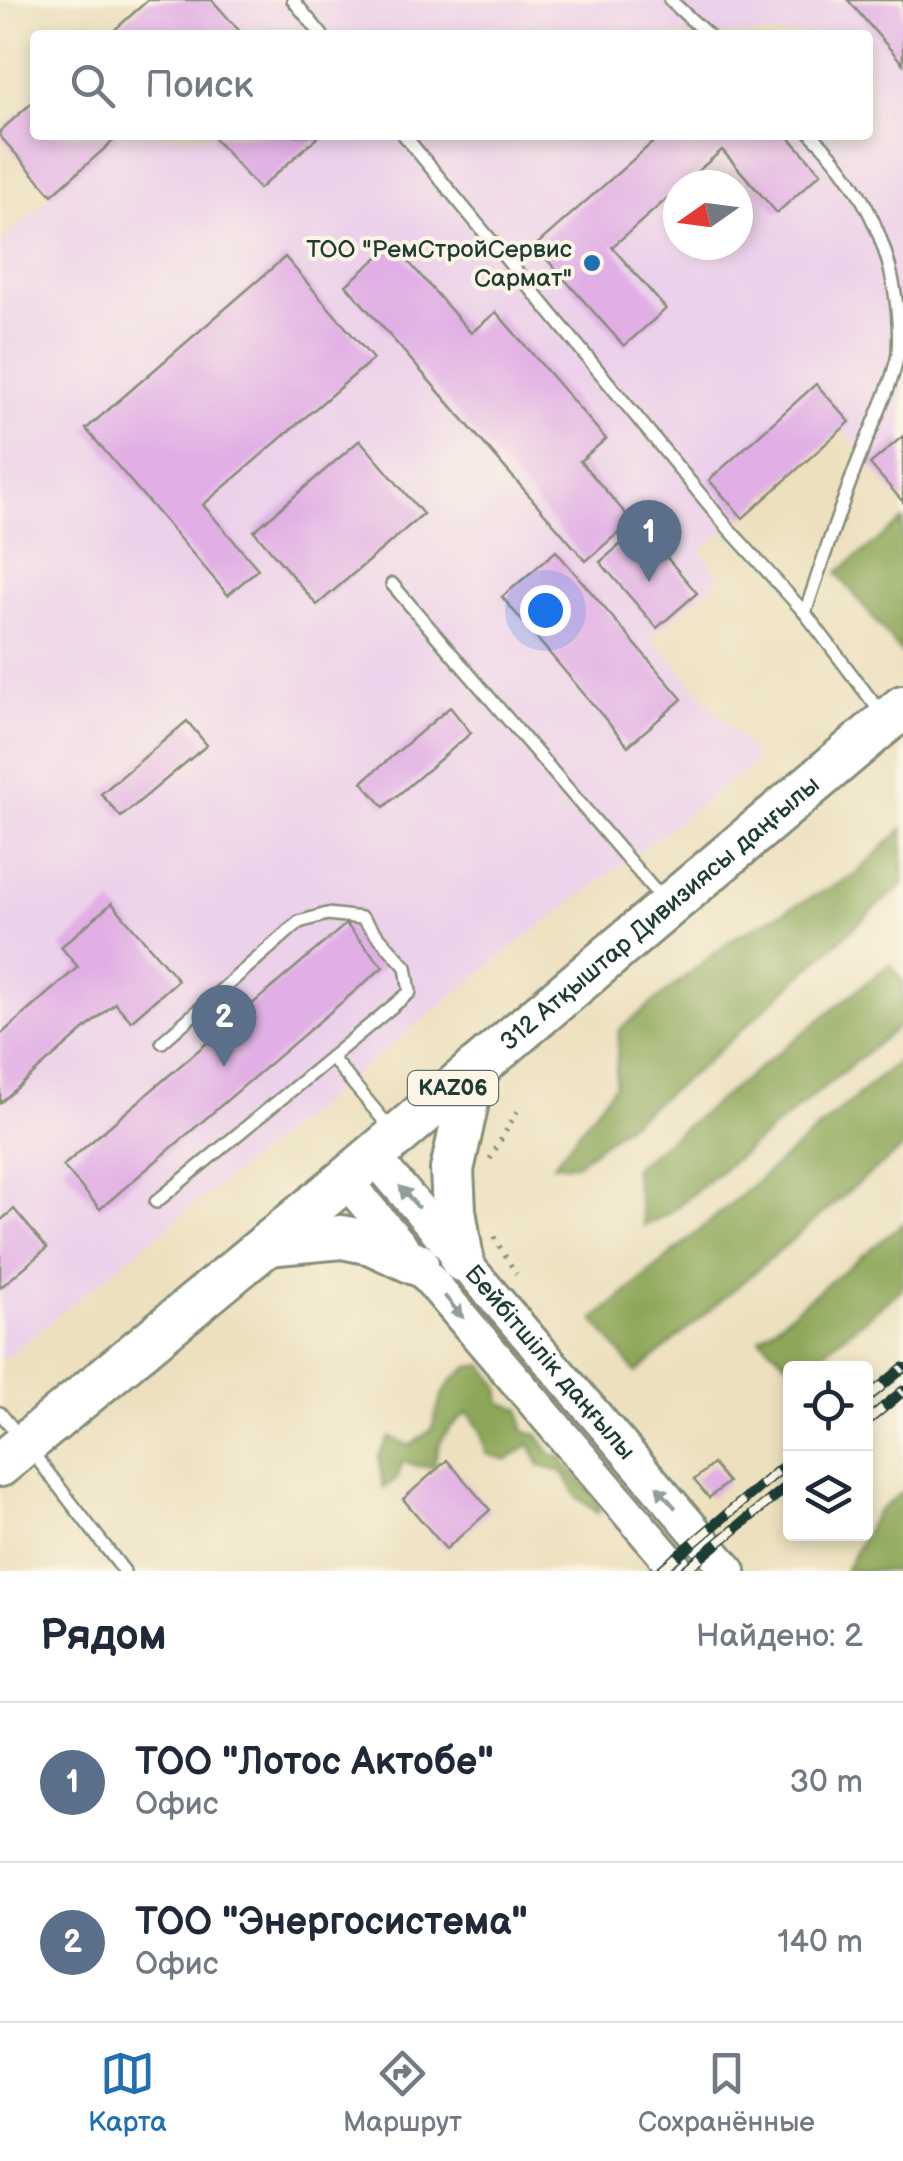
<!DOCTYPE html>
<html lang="ru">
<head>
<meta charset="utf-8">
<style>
	:root { --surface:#fff; --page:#f2f2f3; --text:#1f2937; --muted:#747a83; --line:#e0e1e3; --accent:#1f6fb2 }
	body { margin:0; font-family:"Balsamiq Sans",sans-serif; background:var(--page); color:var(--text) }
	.controls { position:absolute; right:30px; bottom:30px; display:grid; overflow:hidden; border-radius:10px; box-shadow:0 5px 15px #0003 }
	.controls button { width:90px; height:90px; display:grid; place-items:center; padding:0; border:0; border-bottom:2px solid var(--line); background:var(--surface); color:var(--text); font:50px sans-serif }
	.compass { position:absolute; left:663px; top:170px; width:90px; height:90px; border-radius:50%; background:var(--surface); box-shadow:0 5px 15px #0003; rotate:256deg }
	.you { position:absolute; left:545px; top:610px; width:35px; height:35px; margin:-25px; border:8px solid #fff; border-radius:50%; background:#1a73e8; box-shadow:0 0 0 15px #1a73e833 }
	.badge { display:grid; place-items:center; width:65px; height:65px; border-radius:50%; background:var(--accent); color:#fff; font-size:32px; font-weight:700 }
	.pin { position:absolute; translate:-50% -82px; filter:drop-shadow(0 2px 5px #0008) }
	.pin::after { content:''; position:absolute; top:52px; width:35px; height:30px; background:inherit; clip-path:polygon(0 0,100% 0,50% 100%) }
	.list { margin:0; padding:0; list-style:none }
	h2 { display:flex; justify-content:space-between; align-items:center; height:130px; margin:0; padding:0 40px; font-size:42px }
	h2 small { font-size:32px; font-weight:400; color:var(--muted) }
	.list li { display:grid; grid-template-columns:65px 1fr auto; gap:30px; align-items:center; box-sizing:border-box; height:160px; padding:0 40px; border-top:2px solid var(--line) }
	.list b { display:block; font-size:38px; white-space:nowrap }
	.list p { margin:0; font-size:32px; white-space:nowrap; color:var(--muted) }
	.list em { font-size:32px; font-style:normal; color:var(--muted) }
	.icon { flex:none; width:55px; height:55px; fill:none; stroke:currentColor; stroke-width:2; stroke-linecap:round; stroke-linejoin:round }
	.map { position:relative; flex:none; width:903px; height:1571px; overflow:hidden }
	.search { position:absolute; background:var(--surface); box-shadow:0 5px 15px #0003; left:30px; right:30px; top:30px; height:110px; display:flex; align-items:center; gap:25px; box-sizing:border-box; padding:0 35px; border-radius:10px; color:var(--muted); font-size:38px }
	.sheet { height:450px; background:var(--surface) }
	nav { display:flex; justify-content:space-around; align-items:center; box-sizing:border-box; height:140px; border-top:2px solid var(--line); background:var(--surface); font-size:28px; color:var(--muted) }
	nav a { display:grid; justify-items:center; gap:5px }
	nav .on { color:var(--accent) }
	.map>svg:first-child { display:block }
	.built { fill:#ecd1ea; fill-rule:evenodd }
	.forest { fill:#8da759; stroke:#567246; stroke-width:2.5 }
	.building { fill:#e1afe5 }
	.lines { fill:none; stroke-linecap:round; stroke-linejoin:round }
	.lane-casing { stroke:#868e79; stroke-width:16 }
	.secondary-casing { stroke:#868e79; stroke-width:38 }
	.highway-casing { stroke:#868e79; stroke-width:48 }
	.path { stroke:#868e79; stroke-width:5; stroke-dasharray:2.5 8; stroke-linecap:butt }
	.lane { stroke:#fff; stroke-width:11 }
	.secondary { stroke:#fff; stroke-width:32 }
	.highway { stroke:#fff; stroke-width:42 }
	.rail-casing { stroke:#1f3d34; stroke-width:11 }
	.rail { stroke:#fcf5e5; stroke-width:8; stroke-dasharray:22; stroke-linecap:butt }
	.oneway { fill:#8f9e9a }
	.poi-dot { fill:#1f6fb2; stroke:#fcf5e5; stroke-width:4 }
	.labels { text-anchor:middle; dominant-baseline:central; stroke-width:8; stroke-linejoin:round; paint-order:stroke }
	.shield { fill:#fcf5e5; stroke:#617469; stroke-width:2.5 }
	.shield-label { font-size:22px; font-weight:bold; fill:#1f3d34 }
	.poi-label { font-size:25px; fill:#1f3d34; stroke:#fcf5e5; text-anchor:end }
	.street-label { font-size:25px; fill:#1f3d34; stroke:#fcf5e5 }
</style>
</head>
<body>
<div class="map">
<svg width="903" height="1571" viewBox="0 0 903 1571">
	<rect width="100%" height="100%" fill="#fcf5e5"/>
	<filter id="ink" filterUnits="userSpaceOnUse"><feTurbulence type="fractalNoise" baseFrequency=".01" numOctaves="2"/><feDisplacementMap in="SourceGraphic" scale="20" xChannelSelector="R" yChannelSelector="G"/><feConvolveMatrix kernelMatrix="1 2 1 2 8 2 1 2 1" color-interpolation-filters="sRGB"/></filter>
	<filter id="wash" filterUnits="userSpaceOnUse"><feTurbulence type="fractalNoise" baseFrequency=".0048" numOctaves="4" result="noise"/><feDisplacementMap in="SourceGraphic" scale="40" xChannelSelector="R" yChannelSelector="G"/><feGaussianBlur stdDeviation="2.25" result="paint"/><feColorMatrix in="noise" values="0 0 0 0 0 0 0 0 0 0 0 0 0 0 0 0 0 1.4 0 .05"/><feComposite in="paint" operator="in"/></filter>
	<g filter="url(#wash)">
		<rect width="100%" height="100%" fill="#ece0be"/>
		<path class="built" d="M148,0H903V502L842,429L701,552L721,577L651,636L758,760L499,958L0,1362V243L52,195L0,136V131L35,135H868V35H109ZM678,185H738V245H678Z"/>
		<path class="forest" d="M903,520V655L837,573Z
			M903,828V885L875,908L701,1067L576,1164L553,1165L615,1085L619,1030L735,937L855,875Z
			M890,964L903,982V1023L669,1213L644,1226L633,1168Z
			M903,1057V1148L862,1180L636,1373L594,1320Z
			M903,1223V1288L804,1368H793L760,1338Z
			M484,1365L499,1387L501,1403L520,1409L523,1430L537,1434L551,1454L561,1457L600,1503L598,1513L577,1497L563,1472L540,1466L530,1444L508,1460L486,1454L481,1431L468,1412C446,1429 437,1441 434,1467L418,1466L403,1461L397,1479L383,1488L379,1455L390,1437L410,1446L432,1429L441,1397L453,1379L469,1367Z
			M903,1491V1571H845L876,1513Z"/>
		<g id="blocks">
			<path class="building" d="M148,0H212L243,35H109Z
				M848,0H903V64Z
				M35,100V135H120L52,195L0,136V131Z
				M211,135H320L259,189Z
				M661,135H787L821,173L777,213L722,150L682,185H678V189L612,247L666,309L624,346L535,246Z
				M393,244L471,333L496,312L606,439L580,461L632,521L586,561L346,285Z
				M285,257L373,359L203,505L258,569L228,595L86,429Z
				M816,384L850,422L743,518L709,480Z
				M903,436V502L870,464Z
				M360,440L423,514L317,605L254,531Z
				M641,527L697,593L657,628L600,562Z
				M556,551L682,699L628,746L502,597Z
				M450,707L471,733L384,807L362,782Z
				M187,721L207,745L121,817L101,794Z
				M112,903L178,980L131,1021L115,1003L0,1103V1035L78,967L61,947Z
				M346,924L383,967L100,1209L63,1166Z
				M14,1209L47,1248L0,1288V1221Z
				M447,1460L490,1510L446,1549L403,1499Z
				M713,1464L728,1482L709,1498L694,1480Z"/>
		</g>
	</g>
	<g filter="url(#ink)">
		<use href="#blocks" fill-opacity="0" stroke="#868e79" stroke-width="2.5"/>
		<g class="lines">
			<g class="lane-casing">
				<path id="lane" d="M293,0L322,35
					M670,0L708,35
					M404,135L729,529L805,613L882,714
					M392,584L662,899
					M805,613C823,560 840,506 861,454C874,421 891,388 898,354C903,271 870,190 812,135
					M331,1057L390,1128
					M156,1202L410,992L406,967L362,918L327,914L299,922L162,1042
					M0,1413L20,1437
					M32,1452L124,1571"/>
			</g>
			<g class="secondary-casing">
				<g id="secondary">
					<path id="s1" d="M373,1156L729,1571"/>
					<path d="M345,1180L678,1571"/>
				</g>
			</g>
			<g class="highway-casing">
				<g id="highway">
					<path d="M267,1244L342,1237L371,1243L417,1264"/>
					<path d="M462,1260L454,1210L452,1170L474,1070"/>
					<path id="s2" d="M0,1465L345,1180L903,707"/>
				</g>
			</g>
			<path class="path" d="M490,1159L519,1108
				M494,1237L516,1274"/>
			<use href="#lane" class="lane"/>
			<use href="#secondary" class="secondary"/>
			<use href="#highway" class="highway"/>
			<g class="rail-casing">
				<path id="rail" d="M866,1399L903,1368
					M866,1422L903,1391
					M660,1571L790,1461
					M684,1571L790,1484"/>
			</g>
			<use href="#rail" class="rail"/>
		</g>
		<defs><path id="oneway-solid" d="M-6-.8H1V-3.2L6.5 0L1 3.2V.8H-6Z" transform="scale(2.5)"/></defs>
		<g class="oneway">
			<use href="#oneway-solid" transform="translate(409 1197) rotate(-131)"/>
			<use href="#oneway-solid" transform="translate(454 1307) rotate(50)"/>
			<use href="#oneway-solid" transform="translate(666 1497) rotate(-131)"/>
		</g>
	</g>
	<circle class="poi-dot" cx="592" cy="263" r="10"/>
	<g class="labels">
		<rect class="shield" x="408" y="1071" width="90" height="34" rx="8"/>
		<g class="shield-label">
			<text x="453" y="1088">KАZ06</text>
		</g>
		<g class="poi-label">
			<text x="572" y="249">ТОО "РемСтройСервис<tspan x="572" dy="29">Сармат"</tspan></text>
		</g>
		<g class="street-label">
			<text stroke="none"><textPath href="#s2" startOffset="860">312 Атқыштар Дивизиясы даңғылы</textPath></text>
			<text stroke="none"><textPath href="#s1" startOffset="272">Бейбітшілік даңғылы</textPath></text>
		</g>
	</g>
</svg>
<div class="controls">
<button><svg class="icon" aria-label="locate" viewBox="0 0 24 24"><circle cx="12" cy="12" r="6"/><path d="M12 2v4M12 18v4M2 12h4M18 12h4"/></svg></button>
<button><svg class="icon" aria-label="layers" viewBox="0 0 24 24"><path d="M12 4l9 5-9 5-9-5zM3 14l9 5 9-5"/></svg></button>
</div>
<svg class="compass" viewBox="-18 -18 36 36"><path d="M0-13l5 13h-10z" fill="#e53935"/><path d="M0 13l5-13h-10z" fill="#747a83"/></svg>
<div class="you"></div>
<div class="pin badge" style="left:649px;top:582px;background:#5c6f8a">1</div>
<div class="pin badge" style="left:224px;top:1067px;background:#5c6f8a">2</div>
<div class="search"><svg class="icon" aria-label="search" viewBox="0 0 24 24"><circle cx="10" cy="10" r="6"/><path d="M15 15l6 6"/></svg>Поиск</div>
</div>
<section class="sheet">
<h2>Рядом<small>Найдено: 2</small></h2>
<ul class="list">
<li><span class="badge" style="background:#5c6f8a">1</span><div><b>ТОО &quot;Лотос Актобе&quot;</b><p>Офис</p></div><em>30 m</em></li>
<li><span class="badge" style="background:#5c6f8a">2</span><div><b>ТОО &quot;Энергосистема&quot;</b><p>Офис</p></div><em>140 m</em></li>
</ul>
</section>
<nav>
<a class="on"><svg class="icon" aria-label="map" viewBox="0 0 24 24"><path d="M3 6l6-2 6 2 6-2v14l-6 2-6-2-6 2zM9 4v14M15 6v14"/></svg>Карта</a>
<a><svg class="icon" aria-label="directions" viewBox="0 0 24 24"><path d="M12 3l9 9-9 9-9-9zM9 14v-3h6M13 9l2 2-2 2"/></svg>Маршрут</a>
<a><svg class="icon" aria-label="saved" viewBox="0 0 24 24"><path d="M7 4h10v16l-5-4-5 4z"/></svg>Сохранённые</a>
</nav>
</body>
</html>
